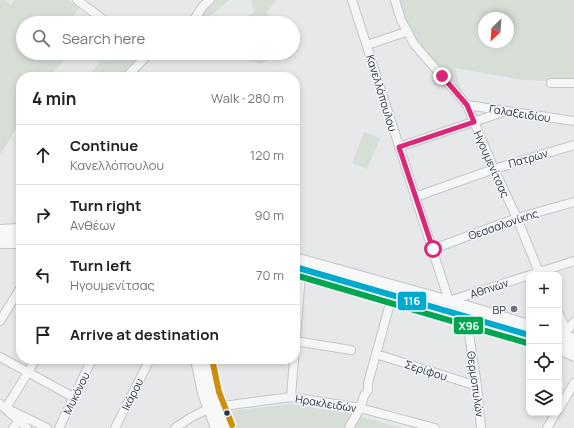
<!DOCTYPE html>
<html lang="en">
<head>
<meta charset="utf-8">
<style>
	:root { --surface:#fff; --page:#f6f6f6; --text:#222; --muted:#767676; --line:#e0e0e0 }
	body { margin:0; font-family:Manrope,sans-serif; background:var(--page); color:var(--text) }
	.controls { position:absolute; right:12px; bottom:12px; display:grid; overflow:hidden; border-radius:8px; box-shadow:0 2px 6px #0003 }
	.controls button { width:36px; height:36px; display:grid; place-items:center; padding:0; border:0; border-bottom:1px solid var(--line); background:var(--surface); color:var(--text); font:20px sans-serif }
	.compass { position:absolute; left:478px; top:12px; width:36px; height:36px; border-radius:50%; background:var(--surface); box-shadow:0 2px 6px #0003; rotate:205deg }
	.stop { position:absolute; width:12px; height:12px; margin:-9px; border:3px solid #db2777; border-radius:50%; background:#fff }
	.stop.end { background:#db2777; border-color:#fff; box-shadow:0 1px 4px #0008 }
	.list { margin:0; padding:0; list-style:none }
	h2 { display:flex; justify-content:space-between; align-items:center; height:52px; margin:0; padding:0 16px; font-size:17px }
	h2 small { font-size:13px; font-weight:400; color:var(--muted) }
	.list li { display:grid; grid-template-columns:26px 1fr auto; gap:12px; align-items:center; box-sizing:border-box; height:60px; padding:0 16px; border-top:1px solid var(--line) }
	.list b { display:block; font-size:15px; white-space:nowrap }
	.list p { margin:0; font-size:13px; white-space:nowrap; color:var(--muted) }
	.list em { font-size:13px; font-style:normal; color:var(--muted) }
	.icon { flex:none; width:22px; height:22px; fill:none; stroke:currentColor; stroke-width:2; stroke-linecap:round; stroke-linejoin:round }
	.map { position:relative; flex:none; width:574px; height:428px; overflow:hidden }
	.search { position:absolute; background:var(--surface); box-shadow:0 2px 6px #0003; left:16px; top:16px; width:284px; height:44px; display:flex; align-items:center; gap:10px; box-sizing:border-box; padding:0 14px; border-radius:22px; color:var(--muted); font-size:15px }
	.panel { position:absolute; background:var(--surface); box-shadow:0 2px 6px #0003; left:16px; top:72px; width:284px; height:292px; border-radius:16px }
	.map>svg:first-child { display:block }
	.green { fill:#d6ded6; fill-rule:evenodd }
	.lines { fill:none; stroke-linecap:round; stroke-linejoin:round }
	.minor-casing { stroke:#c4c6c8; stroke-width:10 }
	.major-casing { stroke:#c2c5c8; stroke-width:12 }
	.minor { stroke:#f5f6f7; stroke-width:8 }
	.major { stroke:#f8f8f8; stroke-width:10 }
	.bus-1-casing { stroke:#f4f6f9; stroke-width:9 }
	.bus-2-casing { stroke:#f4f6f9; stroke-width:9 }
	.bus-3-casing { stroke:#f4f6f9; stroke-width:9 }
	.bus-1 { stroke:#00a9ce; stroke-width:6 }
	.bus-2 { stroke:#00a651; stroke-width:6 }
	.bus-3 { stroke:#ce8f0e; stroke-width:6 }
	.route { stroke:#db2777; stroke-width:5 }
	.poi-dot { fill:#6c737f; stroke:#f4f6f9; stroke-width:1.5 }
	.bus-dot { fill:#2b3445; stroke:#f4f6f9; stroke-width:1.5 }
	.labels { text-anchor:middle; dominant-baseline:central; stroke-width:3; stroke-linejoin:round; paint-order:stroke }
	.street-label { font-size:11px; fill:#2b3445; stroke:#f4f6f9 }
	.poi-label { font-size:11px; fill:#2b3445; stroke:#f4f6f9; text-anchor:end }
	.line-badge { stroke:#f4f6f9; stroke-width:1.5 }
	.badge-label { font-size:11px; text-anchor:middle; font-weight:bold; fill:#fff }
</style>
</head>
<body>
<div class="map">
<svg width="574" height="428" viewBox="0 0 574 428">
	<rect width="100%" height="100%" fill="#e6e8ea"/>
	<path class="green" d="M0,0H6L11,5L15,0H68L79,8L69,23H23V53H69L55,71V77H21V123L19,124L0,155Z
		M208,0H229L209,17L206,23H189Z
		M251,0H277L267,11L270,23H231L241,20L254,12Z
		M398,0H574V82L524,80L455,68L464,98L411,37ZM484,18H508V42H484Z
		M92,53H140C140,63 128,71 120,77H89L101,59Z
		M238,53H277L261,64L245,59Z
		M364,132L380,138L367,169L352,163Z
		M290,404L351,414L402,428H231L225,412Z"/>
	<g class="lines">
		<g class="minor-casing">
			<path id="minor" d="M77,0L108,23
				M352,0L449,301L574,261
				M395,0L401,20L414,44L467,105L494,169L517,218L540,275
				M192,23L203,6L210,0
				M367,45L406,32
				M126,77L145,58L146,53
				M551,83H574
				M467,105L574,121
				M399,147L506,111
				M415,197L494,169L574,145
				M0,244H21
				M433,249L517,218L574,202
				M295,274L414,307
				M559,314L567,331
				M466,315L477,386L481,428
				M0,321L21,287
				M564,334L574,322
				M295,341L351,350
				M295,349L301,275
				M559,350L574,357
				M376,354L477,386
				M0,357L73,397
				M291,397L294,359
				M0,404L27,428
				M6,408L36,359
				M6,408L47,428
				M216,409L223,406L291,397L360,408L435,428
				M559,409L574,383
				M13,428L19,421
				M59,428L92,359
				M115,428L150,359
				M175,428L190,418L208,409
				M349,428L360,408L364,396L368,390V383L391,300
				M547,428L556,413"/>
		</g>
		<g class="major-casing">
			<path id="major" d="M0,230L21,229
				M0,237L21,236
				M295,258L449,301L529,325
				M295,267L529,335
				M559,334L574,339
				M559,344L574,349
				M196,359L203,393L216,428
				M204,359L211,394L225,428"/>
		</g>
		<use href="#minor" class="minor"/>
		<use href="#major" class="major"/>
		<g class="bus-1-casing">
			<path id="bus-1" d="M295,267L529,335"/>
		</g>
		<g class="bus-2-casing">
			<path id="bus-2" d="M295,275L527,343"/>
		</g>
		<g class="bus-3-casing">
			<path id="bus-3" d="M212,359L219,392L232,425"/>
		</g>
		<use href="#bus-1" class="bus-1"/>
		<use href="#bus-2" class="bus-2"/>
		<use href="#bus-3" class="bus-3"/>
	</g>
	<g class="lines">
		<path class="route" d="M433,249L399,147L474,122L467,105L442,76"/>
	</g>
	<circle class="poi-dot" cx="514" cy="309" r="4"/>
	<circle class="bus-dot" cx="227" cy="413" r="3.5"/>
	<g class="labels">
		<g class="street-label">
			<text transform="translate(382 93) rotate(73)">Κανελλόπουλου</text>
			<text transform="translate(520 113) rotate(9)">Γαλαξειδίου</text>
			<text transform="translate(528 158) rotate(-16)">Πατρών</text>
			<text transform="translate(492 164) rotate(66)">Ηγουμενίτσας</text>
			<text transform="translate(503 224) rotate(-19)">Θεσσαλονίκης</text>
			<text transform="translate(489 288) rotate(-18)">Αθηνών</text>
			<text transform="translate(426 370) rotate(18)">Σερίφου</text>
			<text transform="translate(476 384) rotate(82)">Θερμοπυλών</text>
			<text transform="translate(76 393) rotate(-64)">Μυκόνου</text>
			<text transform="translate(132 394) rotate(-63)">Ικάρου</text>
			<text transform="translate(326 403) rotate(9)">Ηρακλειδών</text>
		</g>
		<g class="poi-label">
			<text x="506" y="309">BP</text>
		</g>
	</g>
	<g class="line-badge">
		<rect x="397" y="291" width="30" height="20" rx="4" fill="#00a9ce"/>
		<rect x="453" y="316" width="31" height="19" rx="4" fill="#00a651"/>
	</g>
	<g class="badge-label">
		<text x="412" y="305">116</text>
		<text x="469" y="330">Χ96</text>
	</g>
</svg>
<div class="controls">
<button>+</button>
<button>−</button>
<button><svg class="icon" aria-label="locate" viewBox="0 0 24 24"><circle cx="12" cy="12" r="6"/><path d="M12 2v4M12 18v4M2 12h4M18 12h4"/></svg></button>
<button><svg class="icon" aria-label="layers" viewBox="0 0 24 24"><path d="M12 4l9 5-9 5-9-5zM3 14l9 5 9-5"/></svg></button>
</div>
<svg class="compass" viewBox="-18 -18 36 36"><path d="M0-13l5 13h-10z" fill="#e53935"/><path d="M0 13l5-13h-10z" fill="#767676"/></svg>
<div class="stop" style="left:433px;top:249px"></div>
<div class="stop end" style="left:442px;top:76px"></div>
<div class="search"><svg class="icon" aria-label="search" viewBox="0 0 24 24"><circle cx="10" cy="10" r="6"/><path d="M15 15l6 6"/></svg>Search here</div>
<section class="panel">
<h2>4 min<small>Walk · 280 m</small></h2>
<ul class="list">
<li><svg class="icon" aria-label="ahead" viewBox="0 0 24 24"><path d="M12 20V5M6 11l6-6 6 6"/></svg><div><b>Continue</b><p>Κανελλόπουλου</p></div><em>120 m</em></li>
<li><svg class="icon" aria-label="right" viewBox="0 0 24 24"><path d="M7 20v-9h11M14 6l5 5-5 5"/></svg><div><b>Turn right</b><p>Ανθέων</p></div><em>90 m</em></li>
<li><svg class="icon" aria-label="left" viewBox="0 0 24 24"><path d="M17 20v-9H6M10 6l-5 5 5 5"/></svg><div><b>Turn left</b><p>Ηγουμενίτσας</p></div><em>70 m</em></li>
<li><svg class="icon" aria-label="arrive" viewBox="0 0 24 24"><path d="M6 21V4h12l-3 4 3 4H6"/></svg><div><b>Arrive at destination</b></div></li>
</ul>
</section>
</div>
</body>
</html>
